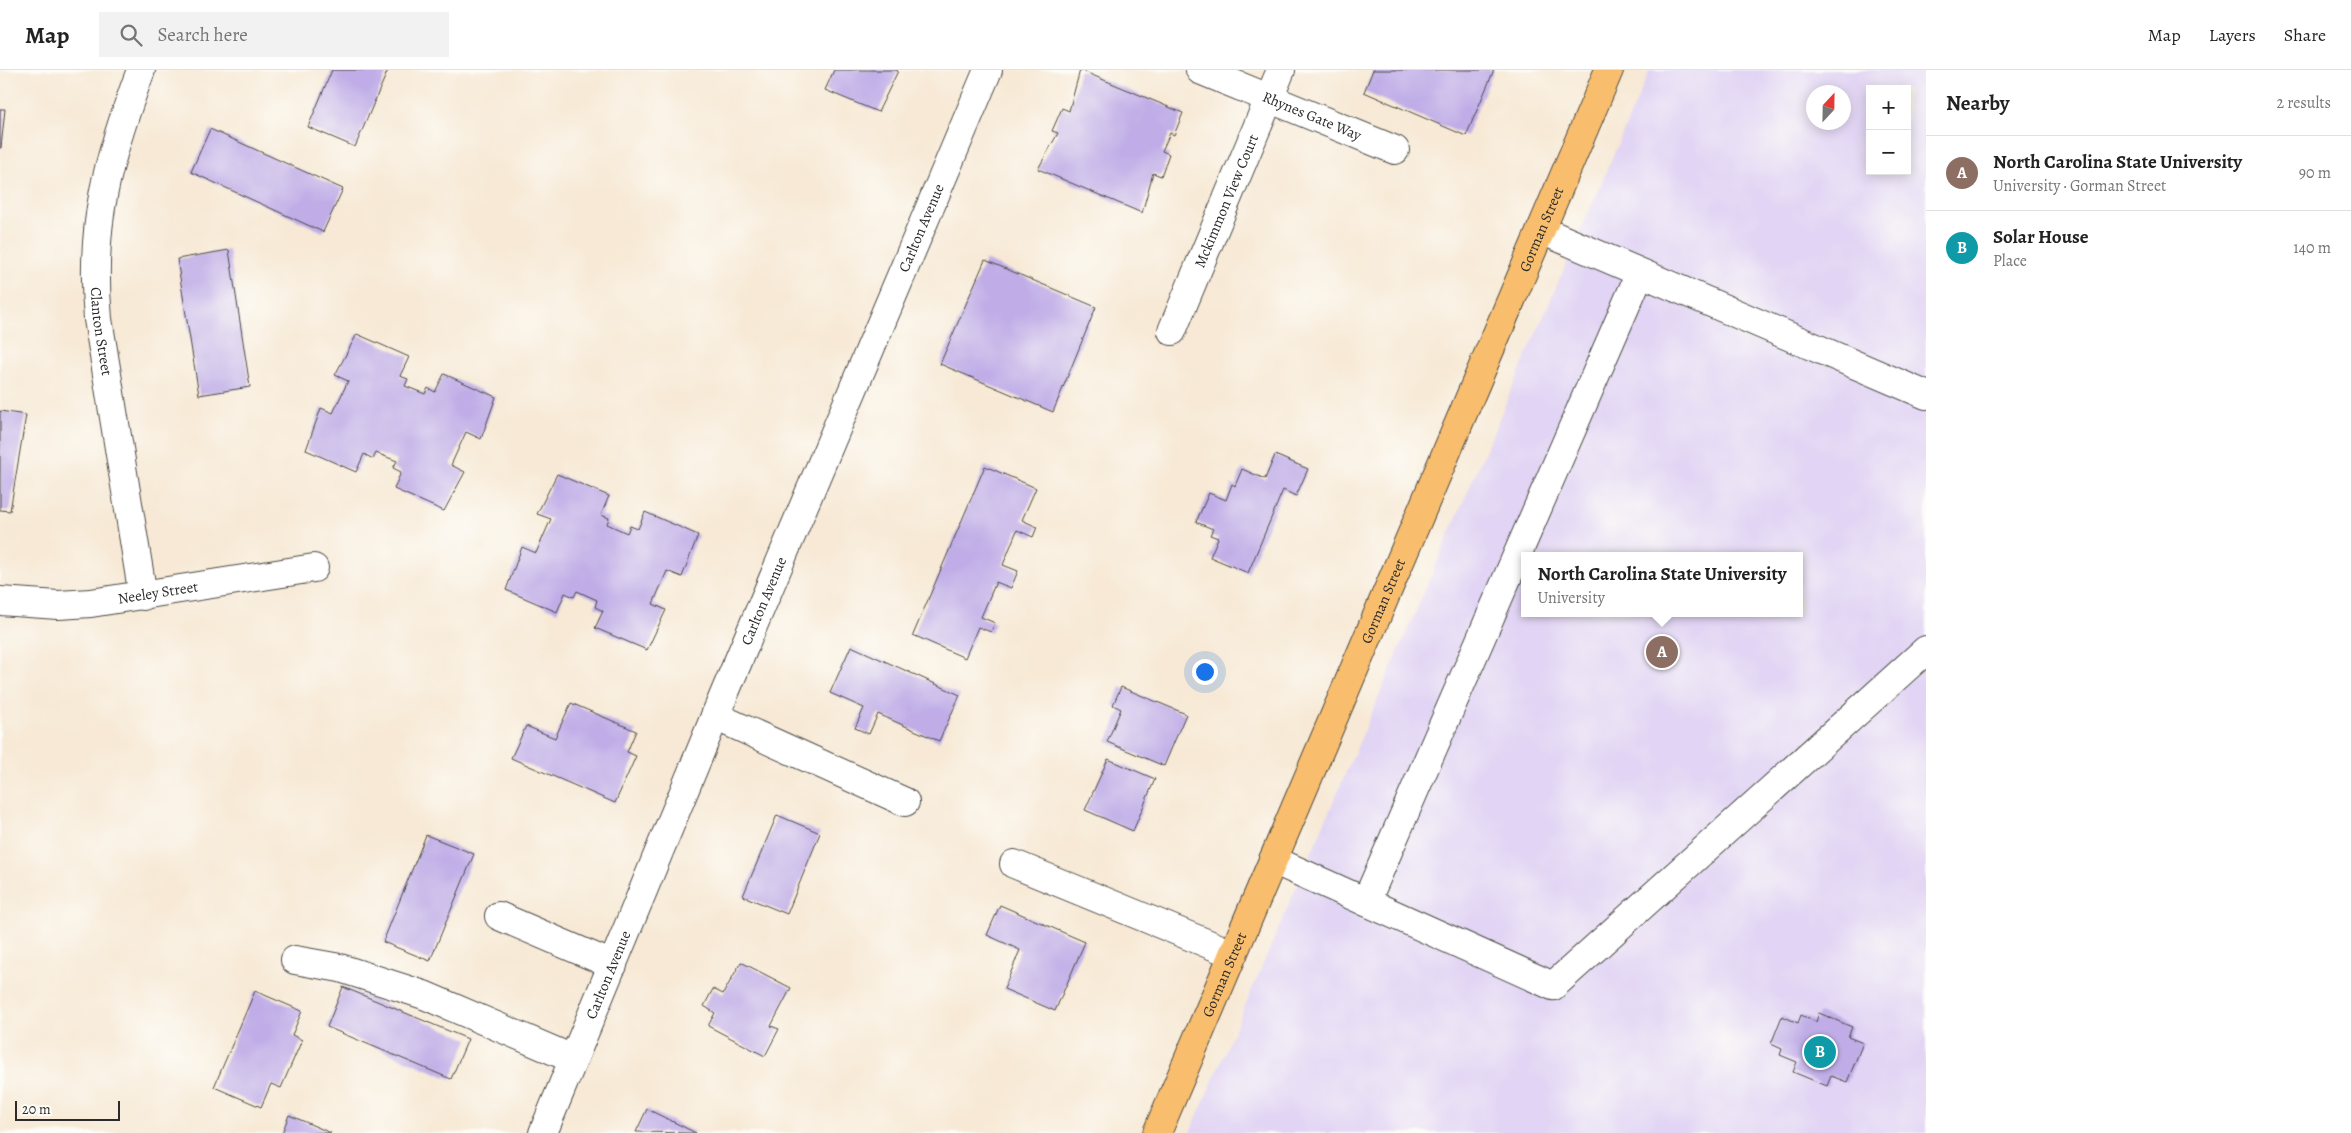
<!DOCTYPE html>
<html lang="en">
<head>
<meta charset="utf-8">
<style>
	:root { --surface:#fff; --page:#f2f2f2; --text:#222; --muted:#767676; --line:#e0e0e0; --accent:#0f766e }
	body { margin:0; font-family:Alegreya,serif; background:var(--page); color:var(--text) }
	.controls { position:absolute; right:15px; top:15px; display:grid; overflow:hidden; border-radius:0px; box-shadow:0 2px 12px #0003 }
	.controls button { width:45px; height:45px; display:grid; place-items:center; padding:0; border:0; border-bottom:1px solid var(--line); background:var(--surface); color:var(--text); font:25px sans-serif }
	.compass { position:absolute; left:1806px; top:15px; width:45px; height:45px; border-radius:50%; background:var(--surface); box-shadow:0 2px 12px #0003; rotate:22deg }
	.scale { position:absolute; left:15px; bottom:12px; width:105px; box-sizing:border-box; padding-left:5px; border:2px solid #2b2b2b; border-top:0; font-size:14px; line-height:18px; white-space:nowrap; color:#2b2b2b; -webkit-text-stroke:4px #fdfcf7; paint-order:stroke }
	.you { position:absolute; left:1204px; top:601px; width:18px; height:18px; margin:-12px; border:4px solid #fff; border-radius:50%; background:#1a73e8; box-shadow:0 0 0 8px #1a73e833 }
	.badge { display:grid; place-items:center; width:32px; height:32px; border-radius:50%; background:var(--accent); color:#fff; font-size:16px; font-weight:700 }
	.pin { position:absolute; translate:-50% -50%; border:2px solid #fff; box-shadow:0 1px 5px #0006 }
	.popup { position:absolute; left:1521px; top:482px; width:282px; height:65px; box-sizing:border-box; display:grid; place-content:center; border-radius:0px; background:var(--surface); filter:drop-shadow(0 1px 4px #0005); font-size:16px; white-space:nowrap; color:var(--muted) }
	.popup b { font-size:19px; color:var(--text) }
	.popup::after { content:''; position:absolute; left:50%; top:100%; margin-left:-10px; border:10px solid transparent; border-top-color:var(--surface) }
	.list { margin:0; padding:0; list-style:none }
	h2 { display:flex; justify-content:space-between; align-items:center; height:65px; margin:0; padding:0 20px; font-size:21px }
	h2 small { font-size:16px; font-weight:400; color:var(--muted) }
	.list li { display:grid; grid-template-columns:32px 1fr auto; gap:15px; align-items:center; box-sizing:border-box; height:75px; padding:0 20px; border-top:1px solid var(--line) }
	.list b { display:block; font-size:19px; white-space:nowrap }
	.list p { margin:0; font-size:16px; white-space:nowrap; color:var(--muted) }
	.list em { font-size:16px; font-style:normal; color:var(--muted) }
	.icon { flex:none; width:28px; height:28px; fill:none; stroke:currentColor; stroke-width:2; stroke-linecap:round; stroke-linejoin:round }
	.map { position:relative; flex:none; width:1926px; height:1063px; overflow:hidden }
	header { display:flex; align-items:center; gap:30px; box-sizing:border-box; height:70px; padding:0 25px; background:var(--surface); border-bottom:1px solid var(--line) }
	header strong { font-size:24px }
	nav { display:flex; gap:28px; margin-inline-start:auto; font-size:18px }
	.search { width:350px; height:45px; background:var(--page); display:flex; align-items:center; gap:12px; box-sizing:border-box; padding:0 18px; border-radius:0px; color:var(--muted); font-size:19px }
	main { display:flex }
	aside { flex:1; background:var(--surface) }
	.map>svg:first-child { display:block }
	.built { fill:#e1d4f4; fill-rule:evenodd }
	.building { fill:#c0ade7 }
	.lines { fill:none; stroke-linecap:round; stroke-linejoin:round }
	.minor-casing { stroke:#4a4844; stroke-width:30 }
	.major-casing { stroke:#4a4844; stroke-width:30 }
	.minor { stroke:#fff; stroke-width:28 }
	.major { stroke:#f9be6d; stroke-width:28 }
	.labels { text-anchor:middle; dominant-baseline:central; stroke-width:5; stroke-linejoin:round; paint-order:stroke }
	.street-label { font-size:15px; fill:#2b2b2b; stroke:#fdfcf7 }
</style>
</head>
<body>
<header>
<strong>Map</strong>
<div class="search"><svg class="icon" aria-label="search" viewBox="0 0 24 24"><circle cx="10" cy="10" r="6"/><path d="M15 15l6 6"/></svg>Search here</div>
<nav><a>Map</a><a>Layers</a><a>Share</a></nav>
</header>
<main>
<div class="map">
<svg width="1926" height="1063" viewBox="0 0 1926 1063">
	<rect width="100%" height="100%" fill="#fdfcf7"/>
	<filter id="ink" filterUnits="userSpaceOnUse"><feTurbulence type="fractalNoise" baseFrequency=".02" numOctaves="2"/><feDisplacementMap in="SourceGraphic" scale="10" xChannelSelector="R" yChannelSelector="G"/><feConvolveMatrix kernelMatrix="1 2 1 2 8 2 1 2 1" color-interpolation-filters="sRGB"/></filter>
	<filter id="wash" filterUnits="userSpaceOnUse"><feTurbulence type="fractalNoise" baseFrequency=".0096" numOctaves="4" result="noise"/><feDisplacementMap in="SourceGraphic" scale="20" xChannelSelector="R" yChannelSelector="G"/><feGaussianBlur stdDeviation="1.12" result="paint"/><feColorMatrix in="noise" values="0 0 0 0 0 0 0 0 0 0 0 0 0 0 0 0 0 1.4 0 .05"/><feComposite in="paint" operator="in"/></filter>
	<g filter="url(#wash)">
		<rect width="100%" height="100%" fill="#f7e9d5"/>
		<path class="built" d="M1650,0H1926V1063H1190ZM1870,19H1907V101H1870ZM1814,22H1844V52H1814ZM1524,486H1800V543H1524Z"/>
		<g id="blocks">
			<path class="building" d="M332,0H388L355,77L308,57Z
				M834,0H896L898,1L878,42L825,20Z
				M1080,0L1183,43L1174,65L1170,63L1162,81L1169,84L1161,106L1153,103L1142,143L1038,99L1058,63L1052,61L1062,38L1069,41Z
				M1373,0H1494L1466,66L1364,22Z
				M0,39H5L1,78H0Z
				M210,59L343,119L323,162L191,102Z
				M229,180L250,317L199,325L177,189Z
				M985,190L1096,237L1053,342L940,294Z
				M357,264L409,287L400,306L408,309L405,316L425,324L428,318L435,322L444,304L496,327L481,369L466,362L451,395L465,402L444,441L394,419L401,402L393,398L397,391L376,383L373,389L364,384L356,402L306,380L321,338L333,343L348,311L335,305Z
				M0,341L26,345L10,441L0,440Z
				M1275,385L1308,399L1296,426L1283,420L1248,503L1210,487L1218,468L1210,465L1213,459L1196,452L1209,423L1226,430L1232,414L1235,416L1242,399L1265,409Z
				M985,396L1036,418L1022,450L1037,457L1033,467L1017,460L1003,495L1018,501L1011,518L996,512L981,547L995,553L991,562L978,557L965,588L913,565Z
				M557,404L609,426L601,445L609,448L607,454L627,463L630,456L638,459L645,442L698,465L682,507L667,501L653,534L666,540L647,580L595,558L603,541L595,537L597,530L577,521L574,527L565,523L557,542L506,520L522,477L536,483L551,449L537,444Z
				M851,576L960,625L939,671L878,644L869,664L855,658L864,638L830,623Z
				M1121,617L1186,644L1164,696L1107,672L1121,639L1113,635Z
				M571,633L636,661L627,682L636,686L615,733L511,688L526,656L555,668Z
				M1108,689L1155,709L1133,761L1085,740Z
				M777,745L820,763L787,844L743,826Z
				M426,765L474,784L430,891L383,872Z
				M1000,835L1085,872L1055,941L1004,919L1020,880L987,865Z
				M741,892L791,918L771,956L779,959L765,986L708,956L715,943L704,936L713,919L723,924Z
				M343,917L468,969L451,1009L327,957Z
				M255,921L302,941L292,965L302,970L281,1018L271,1014L261,1037L214,1017Z
				M1819,943L1852,957L1848,967L1863,973L1847,1012L1831,1006L1827,1016L1793,1002L1797,992L1780,985L1782,979L1771,974L1782,946L1798,953L1801,945L1816,952Z
				M647,1039L696,1063L636,1062Z
				M289,1045L331,1063H282Z"/>
		</g>
	</g>
	<g filter="url(#ink)">
		<use href="#blocks" fill-opacity="0" stroke="#4a4844" stroke-width="1"/>
		<g class="lines">
			<g class="minor-casing">
				<g id="minor">
					<path id="s1" d="M141,0C108,88 89,154 98,249L143,526"/>
					<path id="s2" d="M1200,0L1395,80"/>
					<path d="M1541,160L1926,325"/>
					<path id="s3" d="M1172,261L1281,0"/>
					<path id="s4" d="M0,531L58,535L91,533L314,498"/>
					<path d="M715,646L905,732"/>
					<path d="M1273,790L1553,916L1926,580"/>
					<path d="M1014,794L1233,884"/>
					<path d="M1366,832L1640,203"/>
					<path d="M499,846L613,895"/>
					<path d="M295,890L340,898L424,925L573,989"/>
					<path id="s5" d="M543,1063L715,646L988,0"/>
				</g>
			</g>
			<g class="major-casing">
				<g id="major">
					<path id="s6" d="M1157,1063L1609,0"/>
				</g>
			</g>
			<use href="#minor" class="minor"/>
			<use href="#major" class="major"/>
		</g>
	</g>
	<g class="labels">
		<g class="street-label">
			<text stroke="none"><textPath href="#s2" startOffset="121">Rhynes Gate Way</textPath></text>
			<text stroke="none"><textPath href="#s3" startOffset="141">Mckimmon View Court</textPath></text>
			<text stroke="none"><textPath href="#s5" startOffset="981">Carlton Avenue</textPath></text>
			<text stroke="none"><textPath href="#s6" startOffset="982">Gorman Street</textPath></text>
			<text stroke="none"><textPath href="#s1" startOffset="268">Clanton Street</textPath></text>
			<text stroke="none"><textPath href="#s4" startOffset="159">Neeley Street</textPath></text>
			<text stroke="none"><textPath href="#s5" startOffset="576">Carlton Avenue</textPath></text>
			<text stroke="none"><textPath href="#s6" startOffset="578">Gorman Street</textPath></text>
			<text stroke="none"><textPath href="#s6" startOffset="172">Gorman Street</textPath></text>
			<text stroke="none"><textPath href="#s5" startOffset="171">Carlton Avenue</textPath></text>
		</g>
	</g>
</svg>
<div class="controls">
<button>+</button>
<button>−</button>
</div>
<svg class="compass" viewBox="-18 -18 36 36"><path d="M0-13l5 13h-10z" fill="#e53935"/><path d="M0 13l5-13h-10z" fill="#767676"/></svg>
<div class="scale">20 m</div>
<div class="you"></div>
<div class="pin badge" style="left:1662px;top:582px;background:#8d6e63">A</div>
<div class="popup"><b>North Carolina State University</b>University</div>
<div class="pin badge" style="left:1820px;top:982px;background:#0f9aa8">B</div>
</div>
<aside>
<h2>Nearby<small>2 results</small></h2>
<ul class="list">
<li><span class="badge" style="background:#8d6e63">A</span><div><b>North Carolina State University</b><p>University · Gorman Street</p></div><em>90 m</em></li>
<li><span class="badge" style="background:#0f9aa8">B</span><div><b>Solar House</b><p>Place</p></div><em>140 m</em></li>
</ul>
</aside>
</main>
</body>
</html>
